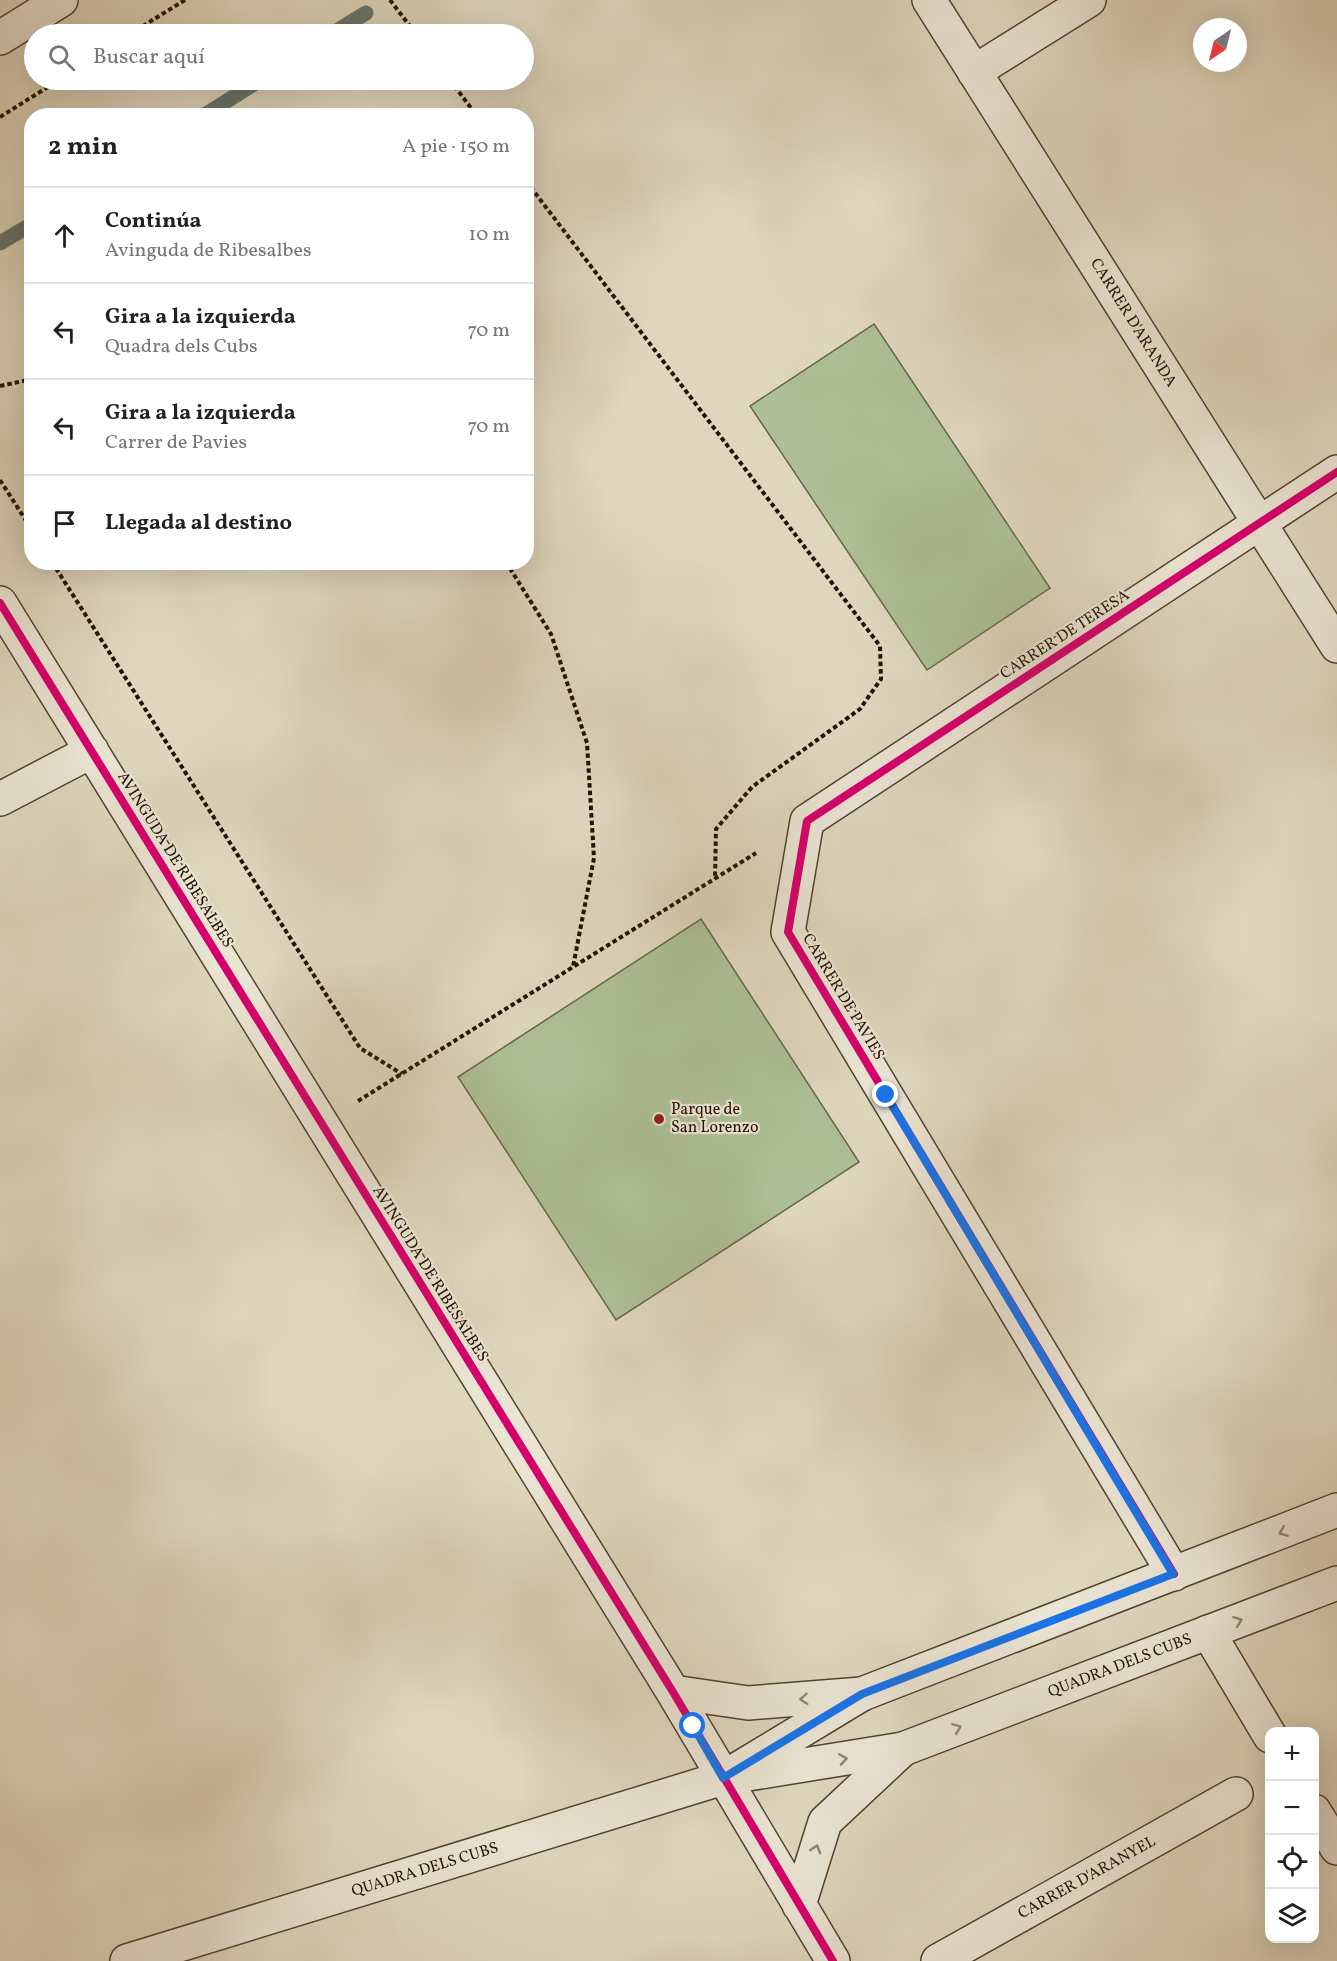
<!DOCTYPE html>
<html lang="es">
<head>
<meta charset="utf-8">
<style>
	:root { --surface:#fff; --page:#f6f6f6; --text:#202124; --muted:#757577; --line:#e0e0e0 }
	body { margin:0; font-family:Vollkorn,serif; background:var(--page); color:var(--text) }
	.controls { position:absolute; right:18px; bottom:18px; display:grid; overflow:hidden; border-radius:12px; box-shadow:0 6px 24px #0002 }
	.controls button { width:54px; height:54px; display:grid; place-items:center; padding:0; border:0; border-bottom:2px solid var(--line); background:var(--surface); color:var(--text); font:30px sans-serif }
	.compass { position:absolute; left:1193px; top:18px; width:54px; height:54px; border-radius:50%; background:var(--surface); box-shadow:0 6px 24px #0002; rotate:215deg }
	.stop { position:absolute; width:18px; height:18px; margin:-14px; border:4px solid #1a73e8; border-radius:50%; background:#fff }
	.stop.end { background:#1a73e8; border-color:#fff; box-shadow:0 2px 6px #0008 }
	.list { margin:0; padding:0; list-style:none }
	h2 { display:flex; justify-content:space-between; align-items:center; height:78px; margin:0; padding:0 24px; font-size:26px }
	h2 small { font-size:20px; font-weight:400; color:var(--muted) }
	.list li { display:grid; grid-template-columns:39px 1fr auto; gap:18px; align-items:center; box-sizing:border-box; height:96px; padding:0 24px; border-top:2px solid var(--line) }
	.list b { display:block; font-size:22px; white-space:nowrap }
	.list p { margin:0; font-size:20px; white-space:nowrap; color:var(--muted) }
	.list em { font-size:20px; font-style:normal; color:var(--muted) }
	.icon { flex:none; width:33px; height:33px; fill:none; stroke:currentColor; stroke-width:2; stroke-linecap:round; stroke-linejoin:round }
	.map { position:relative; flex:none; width:1337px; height:1961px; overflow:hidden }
	.search { position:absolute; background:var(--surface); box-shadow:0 6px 24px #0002; left:24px; top:24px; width:510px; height:66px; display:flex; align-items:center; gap:15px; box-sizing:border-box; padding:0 21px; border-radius:33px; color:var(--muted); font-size:22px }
	.panel { position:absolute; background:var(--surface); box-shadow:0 6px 24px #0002; left:24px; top:108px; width:510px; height:462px; border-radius:24px }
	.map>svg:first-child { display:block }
	.green { fill:#adbf94; stroke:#68684a; stroke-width:1.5 }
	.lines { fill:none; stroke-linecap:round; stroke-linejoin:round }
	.stream { stroke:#67756d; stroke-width:15 }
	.minor-casing { stroke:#53422f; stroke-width:36 }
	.tertiary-casing { stroke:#53422f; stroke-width:36 }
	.path { stroke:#241100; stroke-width:4; stroke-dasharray:4.5 3; stroke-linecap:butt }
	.minor { stroke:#eae4d3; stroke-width:33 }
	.tertiary { stroke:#eae4d3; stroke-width:33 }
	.cycleway-casing { stroke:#eae4d3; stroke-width:11 }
	.cycleway { stroke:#d6006c; stroke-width:8 }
	.oneway { stroke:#918574 }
	.route { stroke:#1a73e8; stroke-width:8 }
	.poi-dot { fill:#8f2418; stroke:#eae4d3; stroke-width:2 }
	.labels { text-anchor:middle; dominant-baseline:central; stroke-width:4.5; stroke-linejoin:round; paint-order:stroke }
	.street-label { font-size:16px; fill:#241100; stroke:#eae4d3 }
	.poi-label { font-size:16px; fill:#241100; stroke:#eae4d3; text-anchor:start }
</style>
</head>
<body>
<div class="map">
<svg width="1337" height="1961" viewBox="0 0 1337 1961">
	<rect width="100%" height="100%" fill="#dfd6bc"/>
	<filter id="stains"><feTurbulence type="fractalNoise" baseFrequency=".00333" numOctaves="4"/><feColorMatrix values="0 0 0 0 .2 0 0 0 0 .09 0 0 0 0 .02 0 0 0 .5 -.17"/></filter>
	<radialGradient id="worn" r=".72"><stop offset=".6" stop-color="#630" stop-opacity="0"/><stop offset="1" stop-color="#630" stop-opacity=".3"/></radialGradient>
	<path class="green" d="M874,324L1050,588L927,670L750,406Z
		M701,919L859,1162L616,1320L458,1077Z"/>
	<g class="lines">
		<path class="stream" d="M332,34L366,13
			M203,116L260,80
			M0,243L32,224"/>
		<g class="minor-casing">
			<path id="minor" d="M929,0L1337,646
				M0,38L61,0
				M974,72L1089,0
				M0,603L673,1692L833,1961
				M0,799L92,751
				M1174,1574L788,932L807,821L1337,472
				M1208,1632L1270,1736
				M673,1692L748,1703L862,1694
				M1314,1811L1337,1848
				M799,1905L825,1822L903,1749
				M938,1961L1236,1794"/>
		</g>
		<g class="tertiary-casing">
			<path id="tertiary" d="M738,1769L862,1694L1337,1510
				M127,1961L723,1778L903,1749L1337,1583"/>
		</g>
		<path class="path" d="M390,0L416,34
			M130,34L185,0
			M450,80L477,116
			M0,117L59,80
			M526,181L880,646L881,679L860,709L752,787L716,829L715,879
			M0,386L32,379
			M0,480L32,530
			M52,562L360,1048L402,1074
			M506,562L551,634L587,743L594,858L573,967
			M358,1101L756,853"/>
		<use href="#minor" class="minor"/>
		<use href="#tertiary" class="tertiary"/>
		<g class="cycleway-casing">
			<path id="cycleway" d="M0,603L673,1692L833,1961
				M1174,1574L788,932L807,821L1337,472"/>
		</g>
		<use href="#cycleway" class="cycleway"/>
	</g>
	<defs><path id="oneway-chevron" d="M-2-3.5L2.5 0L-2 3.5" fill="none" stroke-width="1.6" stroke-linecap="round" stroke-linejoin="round" transform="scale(1.5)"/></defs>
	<g class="oneway">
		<use href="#oneway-chevron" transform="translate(1283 1532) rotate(159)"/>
		<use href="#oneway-chevron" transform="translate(1238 1621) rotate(-21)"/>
		<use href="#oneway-chevron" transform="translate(804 1699) rotate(176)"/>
		<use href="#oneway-chevron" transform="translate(957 1728) rotate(-21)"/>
		<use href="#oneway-chevron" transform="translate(843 1759) rotate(-9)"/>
		<use href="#oneway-chevron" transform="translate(816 1849) rotate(-73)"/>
	</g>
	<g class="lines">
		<path class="route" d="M693,1726L723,1778L862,1694L1173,1574L886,1095"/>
	</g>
	<circle class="poi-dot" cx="659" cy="1119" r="6"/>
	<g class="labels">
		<g class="street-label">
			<text transform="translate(1133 323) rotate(58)">CARRER D'ARANDA</text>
			<text transform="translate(1065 635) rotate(-33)">CARRER DE TERESA</text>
			<text transform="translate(175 860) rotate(58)">AVINGUDA DE RIBESALBES</text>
			<text transform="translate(843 997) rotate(59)">CARRER DE PAVIES</text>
			<text transform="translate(430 1274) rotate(58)">AVINGUDA DE RIBESALBES</text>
			<text transform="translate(1120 1666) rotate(-21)">QUADRA DELS CUBS</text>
			<text transform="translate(425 1870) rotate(-17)">QUADRA DELS CUBS</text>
			<text transform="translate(1087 1878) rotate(-29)">CARRER D'ARANYEL</text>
		</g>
		<g class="poi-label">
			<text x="671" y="1110">Parque de<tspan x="671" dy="18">San Lorenzo</tspan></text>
		</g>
	</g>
	<rect width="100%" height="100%" filter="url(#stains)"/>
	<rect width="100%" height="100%" fill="url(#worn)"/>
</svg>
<div class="controls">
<button>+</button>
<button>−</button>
<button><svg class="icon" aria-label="locate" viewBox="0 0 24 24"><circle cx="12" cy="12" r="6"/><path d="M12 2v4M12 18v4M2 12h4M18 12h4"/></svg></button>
<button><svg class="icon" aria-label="layers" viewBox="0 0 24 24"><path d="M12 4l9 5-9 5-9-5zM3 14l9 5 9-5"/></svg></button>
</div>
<svg class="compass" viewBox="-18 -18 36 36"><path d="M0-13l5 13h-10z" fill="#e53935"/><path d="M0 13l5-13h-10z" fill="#757577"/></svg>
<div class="stop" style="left:693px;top:1726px"></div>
<div class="stop end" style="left:886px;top:1095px"></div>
<div class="search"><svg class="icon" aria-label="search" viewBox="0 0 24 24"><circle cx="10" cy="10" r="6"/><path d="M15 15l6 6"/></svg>Buscar aquí</div>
<section class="panel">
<h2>2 min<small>A pie · 150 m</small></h2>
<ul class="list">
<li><svg class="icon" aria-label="ahead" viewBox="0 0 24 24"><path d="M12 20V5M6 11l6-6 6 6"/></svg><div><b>Continúa</b><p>Avinguda de Ribesalbes</p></div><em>10 m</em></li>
<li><svg class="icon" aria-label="left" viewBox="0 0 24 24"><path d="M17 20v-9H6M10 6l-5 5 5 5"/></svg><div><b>Gira a la izquierda</b><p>Quadra dels Cubs</p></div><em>70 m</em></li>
<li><svg class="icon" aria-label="left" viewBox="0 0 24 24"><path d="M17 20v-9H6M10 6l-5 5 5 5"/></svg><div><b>Gira a la izquierda</b><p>Carrer de Pavies</p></div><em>70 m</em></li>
<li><svg class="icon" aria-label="arrive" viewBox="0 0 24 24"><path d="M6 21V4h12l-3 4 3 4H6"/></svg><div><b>Llegada al destino</b></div></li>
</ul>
</section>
</div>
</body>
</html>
